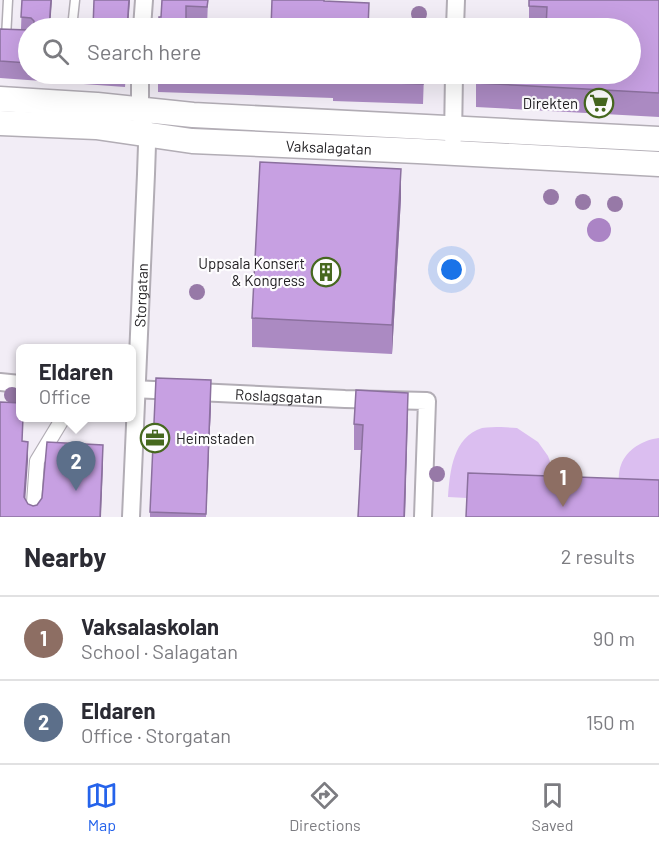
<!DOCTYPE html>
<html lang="en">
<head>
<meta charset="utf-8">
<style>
	:root { --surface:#fff; --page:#f2f2f3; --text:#2b2b33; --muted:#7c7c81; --line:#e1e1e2; --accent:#2563eb }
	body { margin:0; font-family:Barlow,sans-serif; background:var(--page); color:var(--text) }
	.you { position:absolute; left:452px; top:270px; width:21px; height:21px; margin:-15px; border:4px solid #fff; border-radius:50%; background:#1a73e8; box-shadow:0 0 0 9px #1a73e833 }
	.badge { display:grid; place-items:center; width:39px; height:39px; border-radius:50%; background:var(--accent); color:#fff; font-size:20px; font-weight:700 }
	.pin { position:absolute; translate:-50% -50px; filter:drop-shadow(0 2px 3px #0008) }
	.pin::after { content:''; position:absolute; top:32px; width:21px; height:18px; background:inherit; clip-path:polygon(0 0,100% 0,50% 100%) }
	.popup { position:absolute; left:16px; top:344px; width:120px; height:78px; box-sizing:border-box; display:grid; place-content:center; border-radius:9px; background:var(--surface); filter:drop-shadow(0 2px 4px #0005); font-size:20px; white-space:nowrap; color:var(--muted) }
	.popup b { font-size:22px; color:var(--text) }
	.popup::after { content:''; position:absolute; left:50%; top:100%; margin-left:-12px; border:12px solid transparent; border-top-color:var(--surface) }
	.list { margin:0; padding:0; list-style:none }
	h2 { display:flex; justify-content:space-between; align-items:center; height:78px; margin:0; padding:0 24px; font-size:26px }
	h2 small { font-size:20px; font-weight:400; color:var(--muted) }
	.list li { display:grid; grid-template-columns:39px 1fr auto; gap:18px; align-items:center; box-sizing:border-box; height:84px; padding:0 24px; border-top:2px solid var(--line) }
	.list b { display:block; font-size:22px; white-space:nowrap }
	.list p { margin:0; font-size:20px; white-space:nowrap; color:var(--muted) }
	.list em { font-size:20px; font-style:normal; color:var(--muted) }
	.icon { flex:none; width:33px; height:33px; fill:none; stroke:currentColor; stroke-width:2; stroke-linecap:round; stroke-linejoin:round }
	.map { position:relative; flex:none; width:659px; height:517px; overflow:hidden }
	.search { position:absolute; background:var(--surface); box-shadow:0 6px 24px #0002; left:18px; right:18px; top:18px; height:66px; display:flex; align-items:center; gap:15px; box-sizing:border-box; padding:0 21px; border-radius:33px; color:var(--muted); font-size:22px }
	.sheet { height:246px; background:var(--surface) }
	nav { display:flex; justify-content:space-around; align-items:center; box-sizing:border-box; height:84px; border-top:2px solid var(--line); background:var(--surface); font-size:16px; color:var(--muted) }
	nav a { display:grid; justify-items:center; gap:3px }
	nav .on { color:var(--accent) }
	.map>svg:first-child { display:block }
	.green { fill:#dbbef0 }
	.water { fill:#ab84c5 }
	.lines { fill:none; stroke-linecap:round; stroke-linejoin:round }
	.service-casing { stroke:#b2adb5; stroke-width:11 }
	.pedestrian-casing { stroke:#b2adb5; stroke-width:16 }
	.minor-casing { stroke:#b2adb5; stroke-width:20 }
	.secondary-casing { stroke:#b2adb5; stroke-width:27 }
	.service { stroke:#fff; stroke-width:8 }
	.pedestrian { stroke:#fff; stroke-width:14 }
	.minor { stroke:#fff; stroke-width:16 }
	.secondary { stroke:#fff; stroke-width:24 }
	.tree { fill:#9779a7 }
	.wall { fill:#ab8ac2 }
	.shaded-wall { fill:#8b709e }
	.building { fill:#c7a0e2; stroke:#8b709e; stroke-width:1.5 }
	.labels { text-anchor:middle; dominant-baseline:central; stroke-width:4.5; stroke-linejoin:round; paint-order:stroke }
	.poi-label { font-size:15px; fill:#222023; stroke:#fdfcfe; text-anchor:end }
	.street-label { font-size:15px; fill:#222023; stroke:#fdfcfe }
</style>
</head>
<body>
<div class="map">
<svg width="659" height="517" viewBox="0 0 659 517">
	<rect width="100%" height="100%" fill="#f2edf6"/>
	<path class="green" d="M501,427L517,428L538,442L548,456L552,467V487L467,498L448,497C450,471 453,437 482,428C488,427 495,427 501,427Z
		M659,438V491L618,490C619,482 618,472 621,465C627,449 643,440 659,438Z"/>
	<path class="water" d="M587 230a12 12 0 1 1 24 0a12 12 0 1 1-24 0Z"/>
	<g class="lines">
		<g class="service-casing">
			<path id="service" d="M72,28L75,0
				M6,38L8,0"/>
		</g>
		<g class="pedestrian-casing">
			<path id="pedestrian" d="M33,517L37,461L63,418"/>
		</g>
		<g class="minor-casing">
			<g id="minor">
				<path d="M142,28L144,0"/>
				<path d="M455,28L456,0"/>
				<path d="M453,139L454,74"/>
				<path d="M0,382L20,384"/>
				<path id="s1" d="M132,389L345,399L427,401L423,517"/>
				<path id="s2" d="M131,517L146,174L147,145L140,100V74"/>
			</g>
		</g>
		<g class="secondary-casing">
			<g id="secondary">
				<path d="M0,99L97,105L193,115L659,139"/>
				<path id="s3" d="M0,123L96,127L192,141L418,151L659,164"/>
			</g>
		</g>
		<use href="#service" class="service"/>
		<use href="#pedestrian" class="pedestrian"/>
		<use href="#minor" class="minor"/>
		<use href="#secondary" class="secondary"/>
	</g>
	<g class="tree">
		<circle cx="419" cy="14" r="8"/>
		<circle cx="551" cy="197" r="8"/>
		<circle cx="583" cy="202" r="8"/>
		<circle cx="615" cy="204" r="8"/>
		<circle cx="197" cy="292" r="8"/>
		<circle cx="12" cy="395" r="8"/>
		<circle cx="437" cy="474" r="8"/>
	</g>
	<path class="wall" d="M22,0L50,28H28V74H126L125,87L0,78V29H21Z
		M162,0H208L207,27L186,26V28H159L161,17Z
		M529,0H659V117L476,107V83L630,28H529Z
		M158,74H424L423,104L333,101V98L158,92Z
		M401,198L392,354L252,347V318Z
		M211,405L206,517H150V512Z
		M408,418L405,517H358L361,450H354V424Z"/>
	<path class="shaded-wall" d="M51,0H52L50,28H49Z
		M129,0H130L128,28H127Z
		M401,169V198L392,354V325Z
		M211,380V405L206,517Z
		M408,393L405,517H404Z
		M28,442V461L24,517V497Z
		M103,445V465L101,517H100Z"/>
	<path class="building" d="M22,0H51L49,28H32L34,24V21L31,18L21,17Z
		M94,0H129L127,28H93Z
		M162,0H208L207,7L186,6V28H159V17H161Z
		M272,0H324V1L369,3L368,28H271Z
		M529,0H659V93L476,83V74H630V28H546L547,7L529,6Z
		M0,29L28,30V63L0,61Z
		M204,74H423V84L333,81V78Z
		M260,162L401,169L392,325L252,318Z
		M156,378L211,380L206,514L150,512Z
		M356,390L408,393L404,517H358L363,425L354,424Z
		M0,402L21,403V417H23L22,441L28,442L24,497L28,504L33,506L37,505L42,498L47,442L103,445L100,517H0Z
		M468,473L659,480V517H466Z"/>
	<defs>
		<g id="supermarket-ring" transform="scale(1.5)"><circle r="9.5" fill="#fdfcfe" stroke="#46681f" stroke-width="1.5"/><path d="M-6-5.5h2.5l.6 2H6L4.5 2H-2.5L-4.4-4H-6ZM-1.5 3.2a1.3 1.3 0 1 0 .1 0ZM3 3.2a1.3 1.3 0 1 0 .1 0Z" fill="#46681f"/></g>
		<g id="building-ring" transform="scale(1.5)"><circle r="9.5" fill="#fdfcfe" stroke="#46681f" stroke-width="1.5"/><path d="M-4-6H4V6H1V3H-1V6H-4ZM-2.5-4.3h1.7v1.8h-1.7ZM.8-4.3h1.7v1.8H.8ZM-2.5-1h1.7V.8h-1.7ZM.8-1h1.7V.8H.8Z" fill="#46681f"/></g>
		<g id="office-ring" transform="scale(1.5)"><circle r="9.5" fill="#fdfcfe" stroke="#46681f" stroke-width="1.5"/><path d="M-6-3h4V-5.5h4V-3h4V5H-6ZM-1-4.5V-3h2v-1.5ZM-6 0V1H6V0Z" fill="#46681f"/></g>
	</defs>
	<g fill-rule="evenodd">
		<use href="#supermarket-ring" x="599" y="103"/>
		<use href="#building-ring" x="326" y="272"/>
		<use href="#office-ring" x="155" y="438"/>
	</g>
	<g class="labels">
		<g class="poi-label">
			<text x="578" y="103">Direkten</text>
			<text x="305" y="263">Uppsala Konsert<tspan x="305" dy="17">&amp; Kongress</tspan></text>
			<text x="176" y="438" text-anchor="start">Heimstaden</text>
		</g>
		<g class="street-label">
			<text stroke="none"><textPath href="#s3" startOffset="330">Vaksalagatan</textPath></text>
			<text stroke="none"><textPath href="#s2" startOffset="222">Storgatan</textPath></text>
			<text stroke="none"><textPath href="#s1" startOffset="147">Roslagsgatan</textPath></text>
		</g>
	</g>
</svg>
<div class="you"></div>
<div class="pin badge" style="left:563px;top:507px;background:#8d6e63">1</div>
<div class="pin badge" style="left:76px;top:491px;background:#5c6f8a">2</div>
<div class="popup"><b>Eldaren</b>Office</div>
<div class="search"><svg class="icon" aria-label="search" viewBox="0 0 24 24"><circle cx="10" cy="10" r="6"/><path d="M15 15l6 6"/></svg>Search here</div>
</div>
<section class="sheet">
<h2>Nearby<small>2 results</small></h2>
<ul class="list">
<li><span class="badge" style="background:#8d6e63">1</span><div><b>Vaksalaskolan</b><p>School · Salagatan</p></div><em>90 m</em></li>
<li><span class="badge" style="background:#5c6f8a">2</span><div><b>Eldaren</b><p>Office · Storgatan</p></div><em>150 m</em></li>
</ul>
</section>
<nav>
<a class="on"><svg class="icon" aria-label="map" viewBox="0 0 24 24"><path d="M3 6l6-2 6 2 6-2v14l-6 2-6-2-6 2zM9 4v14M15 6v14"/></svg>Map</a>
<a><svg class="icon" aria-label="directions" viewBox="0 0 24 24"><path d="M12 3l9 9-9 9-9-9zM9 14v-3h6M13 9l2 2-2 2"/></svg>Directions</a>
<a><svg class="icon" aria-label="saved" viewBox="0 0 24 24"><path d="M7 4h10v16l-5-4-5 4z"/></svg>Saved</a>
</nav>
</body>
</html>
